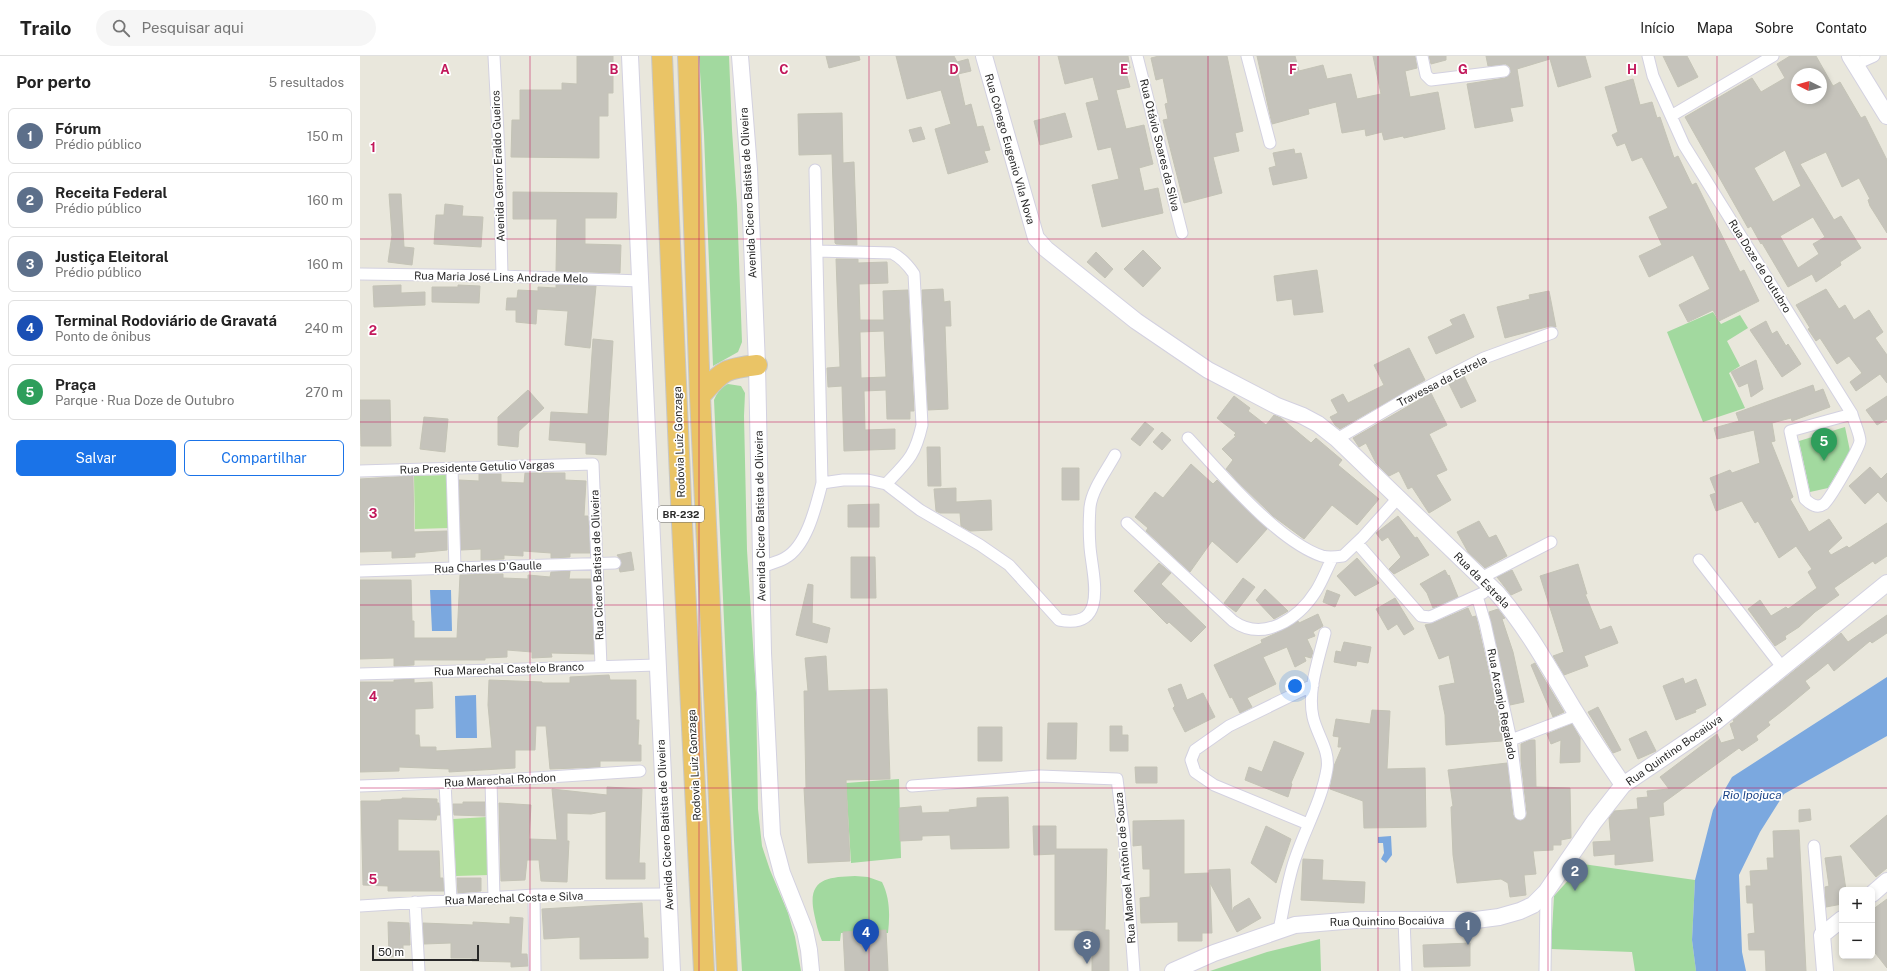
<!DOCTYPE html>
<html lang="pt">
<head>
<meta charset="utf-8">
<style>
	:root { --surface:#fff; --page:#f6f6f6; --text:#222; --muted:#767676; --line:#e0e0e0; --accent:#1a73e8 }
	body { margin:0; font-family:"Public Sans",sans-serif; background:var(--page); color:var(--text) }
	.controls { position:absolute; right:12px; bottom:12px; display:grid; overflow:hidden; border-radius:6px; box-shadow:0 2px 6px #0003 }
	.controls button { width:36px; height:36px; display:grid; place-items:center; padding:0; border:0; border-bottom:1px solid var(--line); background:var(--surface); color:var(--text); font:20px sans-serif }
	.compass { position:absolute; left:1431px; top:12px; width:36px; height:36px; border-radius:50%; background:var(--surface); box-shadow:0 2px 6px #0003; rotate:275deg }
	.scale { position:absolute; left:12px; bottom:10px; width:107px; box-sizing:border-box; padding-left:4px; border:2px solid #282828; border-top:0; font-size:11px; line-height:14px; white-space:nowrap; color:#282828; -webkit-text-stroke:3px #fff; paint-order:stroke }
	.you { position:absolute; left:935px; top:630px; width:14px; height:14px; margin:-10px; border:3px solid #fff; border-radius:50%; background:#1a73e8; box-shadow:0 0 0 6px #1a73e833 }
	.badge { display:grid; place-items:center; width:26px; height:26px; border-radius:50%; background:var(--accent); color:#fff; font-size:13px; font-weight:700 }
	.pin { position:absolute; translate:-50% -33px; filter:drop-shadow(0 1px 2px #0008) }
	.pin::after { content:''; position:absolute; top:21px; width:14px; height:12px; background:inherit; clip-path:polygon(0 0,100% 0,50% 100%) }
	.list { margin:0; padding:0; list-style:none }
	h2 { display:flex; justify-content:space-between; align-items:center; height:52px; margin:0; padding:0 16px; font-size:17px }
	h2 small { font-size:13px; font-weight:400; color:var(--muted) }
	.list li { display:grid; grid-template-columns:26px 1fr auto; gap:12px; align-items:center; box-sizing:border-box; height:56px; margin:0 8px 8px; padding:0 8px; border:1px solid var(--line); border-radius:6px }
	.list b { display:block; font-size:15px; white-space:nowrap }
	.list p { margin:0; font-size:13px; white-space:nowrap; color:var(--muted) }
	.list em { font-size:13px; font-style:normal; color:var(--muted) }
	.actions { display:flex; gap:8px; padding:12px 16px }
	.actions a { flex:1; padding:9px 0; border:1px solid var(--accent); border-radius:6px; text-align:center; font-size:14px; color:var(--accent) }
	.actions .main { background:var(--accent); color:#fff }
	.icon { flex:none; width:22px; height:22px; fill:none; stroke:currentColor; stroke-width:2; stroke-linecap:round; stroke-linejoin:round }
	.map { position:relative; flex:none; width:1527px; height:915px; overflow:hidden }
	header { display:flex; align-items:center; gap:24px; box-sizing:border-box; height:56px; padding:0 20px; background:var(--surface); border-bottom:1px solid var(--line) }
	header strong { font-size:19px }
	nav { display:flex; gap:22px; margin-inline-start:auto; font-size:14px }
	.search { width:280px; height:36px; background:var(--page); display:flex; align-items:center; gap:10px; box-sizing:border-box; padding:0 14px; border-radius:22px; color:var(--muted); font-size:15px }
	main { display:flex }
	aside { flex:1; background:var(--surface) }
	.map>svg:first-child { display:block }
	.green { fill:#a2d99f }
	.pitch { fill:#afdf9b }
	.water { fill:#7ba8df }
	.building { fill:#c5c3bb; stroke:#c4c3b6; fill-rule:evenodd }
	.lines { fill:none; stroke-linecap:round; stroke-linejoin:round }
	.street-casing { stroke:#d3d1e0; stroke-width:13 }
	.secondary-casing { stroke:#d3d1e0; stroke-width:18 }
	.highway-casing { stroke:#c7c7c7; stroke-width:22 }
	.street { stroke:#fff; stroke-width:11 }
	.secondary { stroke:#fff; stroke-width:16 }
	.highway { stroke:#eac466; stroke-width:20 }
	.grid { fill:none; stroke:#c2185b; stroke-width:1; stroke-opacity:0.55 }
	.labels { text-anchor:middle; dominant-baseline:central; stroke-width:3.5; stroke-linejoin:round; paint-order:stroke }
	.shield { fill:#fff; stroke:#686868; stroke-width:1 }
	.shield-label { font-size:10px; font-weight:bold; fill:#282828 }
	.street-label { font-size:11px; fill:#282828; stroke:#fff }
	.water-label { font-size:12px; font-style:italic; fill:#1d4588; stroke:#fff }
	.grid-label { font-size:13px; text-anchor:middle; font-weight:bold; fill:#c2185b; stroke:#fff; stroke-width:3.5; stroke-linejoin:round; paint-order:stroke }
</style>
</head>
<body>
<header>
<strong>Trailo</strong>
<div class="search"><svg class="icon" aria-label="search" viewBox="0 0 24 24"><circle cx="10" cy="10" r="6"/><path d="M15 15l6 6"/></svg>Pesquisar aqui</div>
<nav><a>Início</a><a>Mapa</a><a>Sobre</a><a>Contato</a></nav>
</header>
<main>
<aside>
<h2>Por perto<small>5 resultados</small></h2>
<ul class="list">
<li><span class="badge" style="background:#5c6f8a">1</span><div><b>Fórum</b><p>Prédio público</p></div><em>150 m</em></li>
<li><span class="badge" style="background:#5c6f8a">2</span><div><b>Receita Federal</b><p>Prédio público</p></div><em>160 m</em></li>
<li><span class="badge" style="background:#5c6f8a">3</span><div><b>Justiça Eleitoral</b><p>Prédio público</p></div><em>160 m</em></li>
<li><span class="badge" style="background:#1a4fb4">4</span><div><b>Terminal Rodoviário de Gravatá</b><p>Ponto de ônibus</p></div><em>240 m</em></li>
<li><span class="badge" style="background:#2e9e5b">5</span><div><b>Praça</b><p>Parque · Rua Doze de Outubro</p></div><em>270 m</em></li>
</ul>
<div class="actions"><a class="main">Salvar</a><a>Compartilhar</a></div>
</aside>
<div class="map">
<svg width="1527" height="915" viewBox="0 0 1527 915">
	<rect width="100%" height="100%" fill="#e9e7dc"/>
	<path class="green" d="M339,0H369L372,74L377,149L382,286L378,296L353,310L344,79Z
		M1353,256L1361,268L1380,259L1388,272L1367,285L1380,310L1369,317L1385,352L1343,366L1307,276Z
		M368,328L381,330L385,337L384,360L387,494L396,636L398,753L402,790L410,814L428,857L435,881L441,915H382L374,785L354,344C357,337 361,331 368,328Z
		M1485,371L1490,395L1468,432L1450,436L1439,385Z
		M539,723L541,802L491,807L486,727Z
		M1223,808L1335,824L1332,884L1336,915H1275L1272,896L1191,893L1194,840Z
		M495,820L508,821L522,826C530,842 530,859 528,877H481L480,885H462C458,876 456,867 454,857C447,823 467,821 495,820Z
		M960,883L961,915H850L907,896Z"/>
	<path class="pitch" d="M87,419L89,472L55,473L54,420Z
		M127,761L129,819L96,820L93,763Z"/>
	<path class="water" d="M70,534H91L92,575H72Z
		M1527,621V680L1424,738L1400,776L1379,819L1382,896L1386,915H1336L1332,884L1335,824L1353,754L1372,721Z
		M116,639L117,682H96L95,640Z
		M1031,780L1032,799L1026,807L1021,803L1024,797L1023,787H1018V781Z"/>
	<path class="building" d="M217,0H253V37H248V60H239V102L151,101L152,64H160V34H202V27L217,28Z
		M466,0H499L500,4L469,12Z
		M536,0H594L597,6L608,3L611,15L598,18L605,50L611,48L617,71L623,70L630,94L624,95L628,106L588,118L575,73L591,68L581,34L547,43Z
		M698,0H768L770,12L765,13L770,31L756,34L766,73L784,69L793,108L779,112L784,135L798,132L803,157L742,171L732,129L759,123L751,91L738,94L726,47L739,44L733,21L705,28Z
		M799,0H867L883,75L875,77L879,95L853,101L862,137L824,147L803,64L808,63L805,48L808,47L803,22L796,24L791,2Z
		M897,0H935L939,15L963,9L967,23L991,18L997,43L1021,38L1013,0H1055L1057,12L1045,15L1050,41L1078,36L1085,73L1044,82L1043,80L1024,84L1022,76L1006,80L1005,73L982,77L976,46L948,53L949,58L912,68Z
		M1069,0H1086V4L1071,8Z
		M1126,0H1225L1231,21L1198,31L1190,3L1157,13L1163,50L1150,52L1153,65L1115,72L1107,28L1145,22L1151,17L1150,11L1146,8L1128,10Z
		M1303,0H1327L1338,21L1318,31Z
		M1430,0H1456L1473,30L1480,26L1501,62L1505,60L1527,104V177L1510,150L1508,144L1510,143L1499,122L1482,131L1466,96L1440,108L1474,164L1481,160L1501,192L1480,206L1481,209L1456,226L1452,218L1428,231L1402,187L1401,188L1391,170L1388,172L1325,61L1392,22L1401,36L1425,22L1417,8ZM1437,18H1461V42H1437ZM1425,94L1441,130L1413,146L1394,112ZM1453,161L1465,181L1453,188L1459,198L1438,212L1420,180Z
		M1273,23L1280,49L1292,46L1297,62L1300,61L1314,102L1318,100L1332,129L1336,127L1380,216L1384,214L1399,245L1359,265L1353,254L1328,266L1319,249L1350,233L1333,199L1289,221L1279,200L1302,189L1289,161L1308,152L1282,101L1272,105L1265,87L1257,90L1252,79L1258,76L1245,31Z
		M482,57L483,107L494,106L497,189L476,188L475,187L472,98L439,99L438,58Z
		M705,57L712,81L680,89L674,65Z
		M561,71L565,83L553,86L549,74Z
		M934,93L935,98L941,97L947,122L913,129L909,112L916,110L913,97Z
		M153,136L257,137L256,162H225V188L261,189L260,217L196,215L197,163H153Z
		M29,138H41L44,191L54,192L52,209L28,206L32,179Z
		M85,148L103,150L102,160L123,161L121,191L74,188L76,159H84Z
		M783,194L801,212L783,231L764,213Z
		M736,196L753,213L745,222L727,206Z
		M476,203H498V207L527,206L528,227L499,228L500,264H524L523,235L548,234L554,355H550V363H527L526,334L504,335L505,374L535,373V393L484,395L482,330L468,331L467,312L480,311ZM524,275L526,321L501,322L500,276Z
		M957,214L963,256L934,259L932,243L917,245L914,220Z
		M41,229V237L65,236V249L14,251L13,230Z
		M98,229L120,230L119,247L72,246V231H98Z
		M196,229L236,230L230,292L205,289L208,255L177,253L176,268L156,266V254H146L147,242H157L158,234L178,235V231L196,232Z
		M583,233L584,246L590,245L591,270H585L588,353L568,354L562,234Z
		M1466,233L1479,253L1485,249L1494,264L1509,254L1523,276L1515,282L1527,299V327L1520,318L1496,335L1490,326L1502,317L1489,300L1477,308L1460,282L1456,285L1448,273L1450,272L1436,249Z
		M1189,235L1196,271L1190,270L1145,282L1137,251L1170,243L1169,239Z
		M1104,258L1114,281L1076,298L1068,281L1093,269L1090,264Z
		M1406,265L1412,278L1417,275L1426,290L1428,288L1441,308L1422,321L1390,274Z
		M233,283L253,285L246,399L226,398V387L189,384L191,356L228,358Z
		M1049,292L1065,324L980,373L975,369L970,361L978,357L971,344L983,338L988,347L1024,329L1014,309Z
		M1396,304L1403,333L1391,341L1388,327L1379,331L1371,316Z
		M1104,320L1116,345L1101,352L1089,328Z
		M1453,329L1455,336L1463,333L1470,351L1432,365L1431,362L1412,367L1415,385L1411,386L1433,441L1430,443L1449,476L1469,463L1482,482L1468,495L1471,499L1487,490L1489,492L1527,467V500L1515,508L1513,505L1474,532L1479,539L1455,556L1439,571L1425,580L1426,583L1415,590L1388,553L1400,544L1411,560L1426,551L1428,553L1457,532L1448,516L1452,513L1436,490L1419,502L1398,465L1395,467L1382,445L1356,455L1350,439L1356,437L1350,422L1370,414L1372,417L1400,407L1394,374L1357,383L1354,372L1379,365L1376,357Z
		M168,334L184,352L159,375L158,391L138,389V361Z
		M1071,337L1087,369L1069,378L1087,414L1076,419L1091,444L1069,457L1052,431L1048,433L1039,415L1029,420L1016,407L1006,387L999,391L993,382Z
		M874,340L890,352L888,355L906,369L914,359L921,362L951,387L956,382L982,404L978,409L1019,443L997,469L972,449L944,483L913,460L878,426L866,413L873,404L862,393L876,380L874,379L876,377L857,362Z
		M1527,340V363L1517,369L1506,354Z
		M0,344H30L31,390H1Z
		M64,361L88,363L85,396L60,393Z
		M785,366L794,373L780,390L771,383Z
		M802,376L811,384L802,394L793,386Z
		M567,391H580L581,430H568Z
		M831,408L853,428L857,424L907,473L877,507L852,485L830,516L786,475L788,472L775,461L795,436L803,442Z
		M1510,411L1521,423L1527,417V446L1518,436L1505,448L1489,430Z
		M702,412H719V444H702Z
		M165,417H205V424L226,425L224,460H228L230,497H210V501L191,502V497L163,495V500L144,499V503L121,504V493L101,494L99,424L119,425V418H141V426L164,427Z
		M53,420L54,476L87,475V494L55,497V501L32,502V495L0,496V423Z
		M596,432V446L631,444L632,474L610,475L601,470L600,457H580L576,455L574,433Z
		M519,448V471H488V449Z
		M1038,460L1055,482L1057,481L1069,499L1034,518L1029,513L1041,501L1028,481L1022,485L1016,477Z
		M1119,465L1129,482L1136,479L1147,500L1125,512L1108,496L1097,476Z
		M271,496L274,514L260,516L259,512L262,506L257,499Z
		M491,501H515L516,542H491Z
		M997,502L1019,527L995,540L977,520Z
		M799,507L811,517L801,528L846,571L831,586L809,566L807,568L774,535Z
		M1218,508L1227,538H1225L1240,574L1251,570L1258,587L1224,600L1228,610L1204,619L1193,600L1204,596L1180,520Z
		M1085,514L1088,520L1089,519L1098,541L1073,552L1067,537L1060,528Z
		M1152,514L1162,534L1151,539L1137,521Z
		M210,515L209,523H231L234,598L191,597L192,601L172,602V596L147,594V601L125,602V604H54V609L34,610V602L0,603V524H51L52,565H54V582H97L100,519L143,518V522L168,523V519L190,521L191,516Z
		M883,522L895,531L876,556L864,547Z
		M448,528L453,529L452,567L470,572L467,587L436,579Z
		M905,533L928,555L914,563L896,544Z
		M967,534L980,539L975,551L963,546Z
		M1035,542L1054,573L1044,579L1037,568L1028,574L1016,553Z
		M1108,552L1112,561L1116,560L1118,569L1142,675V685L1086,689L1085,659L1079,630L1095,627L1089,599L1079,603L1065,569L1073,567Z
		M1138,553L1145,562L1142,563L1153,596L1164,646L1150,649L1129,556Z
		M958,558L963,570L953,576L955,580L947,583L953,596L951,602L944,600L946,605L935,611L927,591L903,601L916,628L887,642L892,651L880,657L872,641L870,642L854,609L902,587L901,584L923,574L938,565L939,567Z
		M1527,559V577L1512,587L1510,585L1474,615L1468,607L1457,616L1445,625L1450,632L1426,652L1408,666L1410,669L1396,680L1398,684L1382,695L1379,692L1303,747L1304,759L1289,761L1293,805L1255,809V798L1234,800L1233,786L1251,785L1249,762L1254,755L1278,753L1277,742L1288,741L1287,735L1309,733L1300,721L1357,678L1361,687L1375,683L1370,668L1374,666L1373,664L1456,597L1481,577L1488,586Z
		M984,586L1011,591L1008,607L997,605L996,610L974,606L976,595L981,596Z
		M466,600L468,635L527,633L530,723L486,724L490,805L448,807L444,732H446L444,635H448L445,602Z
		M1175,607L1180,616L1204,656L1193,661L1171,609Z
		M249,619L250,624H276V664H279L278,689H281V705H240V711L190,713L186,670H176L175,694H155V712L89,716V713L39,711V715L0,716V626H34V624L54,623V627L72,626L73,652L55,653V679H59L60,691H76V695L132,692L128,649L129,624L182,626V627H210V621Z
		M1323,622L1325,628L1336,623L1346,649L1335,654L1336,656L1316,664L1303,630Z
		M821,628L827,644L843,637L855,661L825,676L813,652L815,650L808,633Z
		M1238,651L1261,694L1253,697L1228,656Z
		M1012,654L1030,655L1027,713L1065,712L1066,771L1004,772L1003,745L970,733L974,710L982,691H978L979,681L973,680L976,663L1010,668Z
		M688,667H717L716,703H687Z
		M1212,668L1220,682V706L1200,707L1201,684L1191,688L1187,678Z
		M750,670H762V679H768V695H750Z
		M618,671H642V705H618Z
		M1286,675L1296,695L1278,703L1269,683Z
		M1170,684H1175L1176,731L1210,732L1211,782L1201,784V789H1193V794L1173,795L1176,818L1164,819L1166,839L1150,841L1148,827L1141,823L1097,827L1093,799L1091,751L1093,750L1088,714L1147,707L1153,759L1157,764L1161,765L1166,761L1167,757L1161,705V688Z
		M914,685L944,697L931,727L932,728L928,741L885,724L889,711L902,716Z
		M775,711H797V727H776Z
		M247,731L282,733L279,807H285V823H246V755L231,758L207,757V785H209L207,826L181,825L179,804H167L165,824L141,825L139,747L171,749L169,783L197,784L192,733L247,739Z
		M648,741L649,792L591,793L590,779L562,780V784L540,785L539,752L561,750L562,757L590,756L589,754L617,751V742Z
		M42,742L77,743V747H79L80,759H77L76,764L38,763V795H79L80,822H83L84,835H28V830L3,829L1,745H21V744L42,743Z
		M103,746H125V760L94,759L93,748H103Z
		M1450,753L1451,764L1439,766V754Z
		M1527,759V812L1516,821L1490,790Z
		M824,764V818L849,817V814L870,813L872,856L874,851L889,842L901,862L877,876L850,827L852,877H842V885H818V866L781,867L780,842L790,841V813H783L782,789L773,790V765Z
		M673,770H696V793H747L745,874H749V915H732V874H695V798L674,799Z
		M906,770L931,783L916,827L891,807Z
		M1439,774L1446,915H1406L1405,894H1389L1388,878L1395,877L1394,865L1393,847H1387L1386,830H1391L1390,815L1408,814L1407,802H1414L1413,775Z
		M1481,800L1486,834H1482V848L1466,851L1465,831L1469,830L1465,802Z
		M943,803L963,804L962,824L1005,826L1004,847L941,844Z
		M97,822H121V835L98,837Z
		M1527,843V912L1512,893V854Z
		M282,847L284,882H288V902L220,903V881L184,883L182,853Z
		M150,861L163,862L161,898H167L168,910L151,911V906L112,905V902H91V887L64,888L63,867L113,869V866L150,868Z
		M28,866L49,867L50,889H43V900L29,901Z
		M526,874L528,915H485L483,876Z
		M1110,887V910L1064,911L1063,889Z"/>
	<g class="lines">
		<g class="street-casing">
			<path id="street" d="M134,0L139,97L142,220
				M777,0L822,177
				M887,0L910,87
				M1062,0L1066,19L1071,24L1144,15
				M1288,0L1293,20L1324,89L1492,358C1494,366 1500,378 1500,385C1499,393 1470,443 1464,448C1457,453 1450,448 1445,443L1430,375L1492,358
				M1494,9L1514,0
				M1311,60L1413,0
				M455,114L462,427
				M457,195L532,197C542,202 548,209 554,218L562,369C555,400 548,405 526,428
				M0,218L142,220L281,225
				M828,382C861,417 917,485 962,500C969,502 976,501 983,500L1003,481L1038,442
				M977,383L1050,340L1124,302L1192,277
				M92,412L95,512
				M0,415L233,408L241,610
				M767,467L873,565C904,587 939,562 956,535C963,524 967,512 973,501
				M997,487L1061,560L1070,561L1123,537
				M1339,504L1422,611
				M402,511C409,508 418,506 425,502C447,490 456,450 462,427L483,424H508L526,428L560,454L620,489L649,509L699,564C750,574 732,518 730,491C729,478 729,464 730,451C732,433 747,414 755,399
				M0,515L255,507
				M1121,522L1191,486
				M1117,540L1125,567L1151,684L1160,758
				M0,618L297,609
				M1151,684L1217,659
				M131,725L134,842
				M85,727L91,844
				M0,730L131,725L280,715
				M552,730L680,720L757,723L764,778L774,915
				M948,768L854,729L835,716L831,704L835,694L869,670L953,629
				M1454,790L1462,879
				M174,839L175,915
				M55,846L59,915
				M0,850L174,839L308,838
				M1044,863L1046,915
				M919,874C924,850 927,826 935,803C945,773 962,744 967,713C970,694 957,679 953,661C947,634 959,603 965,577
				M1185,915L1186,836"/>
		</g>
		<g class="secondary-casing">
			<path id="secondary" d="M270,0C284,305 297,610 312,915
				M380,0L389,113L397,309L403,597L412,779L422,817L445,875L449,894L451,915
				M624,0L676,182L686,193L776,265L848,314L917,350L943,360L958,368L977,383L1137,537C1169,574 1191,616 1216,657C1231,682 1247,705 1263,729
				M1490,0L1527,60
				M1512,838L1527,825
				M813,915L854,897L935,869L996,864H1116L1139,861L1160,855L1173,849L1186,836L1234,766L1263,729L1353,668L1527,527
				M1465,915L1462,879L1482,863"/>
		</g>
		<g class="highway-casing">
			<path id="highway" d="M302,0L322,468L344,915
				M328,0L340,340L367,915
				M340,340C363,315 362,313 397,309"/>
		</g>
		<use href="#street" class="street"/>
		<use href="#secondary" class="secondary"/>
		<use href="#highway" class="highway"/>
	</g>
	<path class="grid" d="M170,0V915M339,0V915M509,0V915M679,0V915M848,0V915M1018,0V915M1188,0V915M1357,0V915M0,183H1527M0,366H1527M0,549H1527M0,732H1527"/>
	<g class="labels">
		<rect class="shield" x="298" y="450" width="46" height="16" rx="3"/>
		<g class="shield-label">
			<text x="321" y="458">BR-232</text>
		</g>
		<g class="street-label">
			<text transform="translate(800 89) rotate(76)">Rua Otávio Soares da Silva</text>
			<text transform="translate(650 93) rotate(74)">Rua Cônego Eugenio Vila Nova</text>
			<text transform="translate(138 110) rotate(-92)">Avenida Genro Eraldo Gueiros</text>
			<text transform="translate(388 137) rotate(-93)">Avenida Cicero Batista de Oliveira</text>
			<text transform="translate(1400 210) rotate(58)">Rua Doze de Outubro</text>
			<text transform="translate(141 221) rotate(1)">Rua Maria José Lins Andrade Melo</text>
			<text transform="translate(1082 325) rotate(-27)">Travessa da Estrela</text>
			<text transform="translate(319 386) rotate(-92)">Rodovia Luiz Gonzaga</text>
			<text transform="translate(117 411) rotate(-2)">Rua Presidente Getulio Vargas</text>
			<text transform="translate(400 460) rotate(-91)">Avenida Cicero Batista de Oliveira</text>
			<text transform="translate(237 509) rotate(-92)">Rua Cicero Batista de Oliveira</text>
			<text transform="translate(128 511) rotate(-2)">Rua Charles D'Gaulle</text>
			<text transform="translate(1122 524) rotate(45)">Rua da Estrela</text>
			<text transform="translate(149 613) rotate(-2)">Rua Marechal Castelo Branco</text>
			<text transform="translate(1142 648) rotate(79)">Rua Arcanjo Regalado</text>
			<text transform="translate(1314 694) rotate(-35)">Rua Quintino Bocaiúva</text>
			<text transform="translate(334 709) rotate(-93)">Rodovia Luiz Gonzaga</text>
			<text transform="translate(140 724) rotate(-3)">Rua Marechal Rondon</text>
			<text transform="translate(305 769) rotate(-93)">Avenida Cicero Batista de Oliveira</text>
			<text transform="translate(765 812) rotate(-95)">Rua Manoel Antônio de Souza</text>
			<text transform="translate(154 842) rotate(-2)">Rua Marechal Costa e Silva</text>
			<text transform="translate(1027 865) rotate(-1)">Rua Quintino Bocaiúva</text>
		</g>
		<g class="water-label">
			<text x="1392" y="739">Rio Ipojuca</text>
		</g>
	</g>
	<g class="grid-label">
		<text x="85" y="18">A</text>
		<text x="254" y="18">B</text>
		<text x="424" y="18">C</text>
		<text x="594" y="18">D</text>
		<text x="764" y="18">E</text>
		<text x="933" y="18">F</text>
		<text x="1103" y="18">G</text>
		<text x="1272" y="18">H</text>
		<text x="13" y="96">1</text>
		<text x="13" y="279">2</text>
		<text x="13" y="462">3</text>
		<text x="13" y="645">4</text>
		<text x="13" y="828">5</text>
	</g>
</svg>
<div class="controls">
<button>+</button>
<button>−</button>
</div>
<svg class="compass" viewBox="-18 -18 36 36"><path d="M0-13l5 13h-10z" fill="#e53935"/><path d="M0 13l5-13h-10z" fill="#767676"/></svg>
<div class="scale">50 m</div>
<div class="you"></div>
<div class="pin badge" style="left:1108px;top:889px;background:#5c6f8a">1</div>
<div class="pin badge" style="left:1215px;top:835px;background:#5c6f8a">2</div>
<div class="pin badge" style="left:727px;top:908px;background:#5c6f8a">3</div>
<div class="pin badge" style="left:506px;top:896px;background:#1a4fb4">4</div>
<div class="pin badge" style="left:1464px;top:405px;background:#2e9e5b">5</div>
</div>
</main>
</body>
</html>
